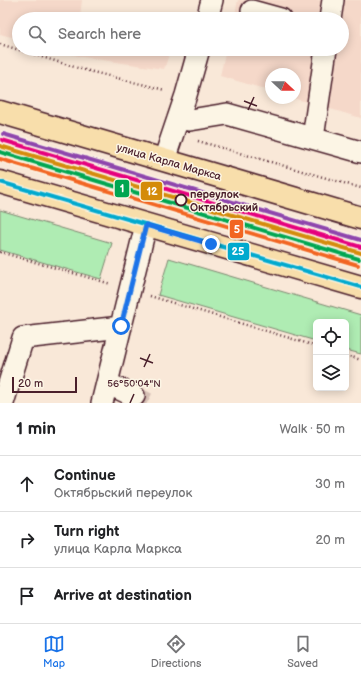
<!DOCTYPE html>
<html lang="en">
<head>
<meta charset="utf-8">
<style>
	:root { --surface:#fff; --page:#f6f6f6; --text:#202124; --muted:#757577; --line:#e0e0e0; --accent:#1a73e8 }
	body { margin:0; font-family:"Balsamiq Sans",sans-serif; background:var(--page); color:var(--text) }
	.controls { position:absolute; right:12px; bottom:12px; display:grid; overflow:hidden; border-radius:6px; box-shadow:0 2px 10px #0003 }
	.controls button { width:36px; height:36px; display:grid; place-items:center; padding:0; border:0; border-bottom:1px solid var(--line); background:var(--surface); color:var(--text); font:20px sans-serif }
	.compass { position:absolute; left:265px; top:68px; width:36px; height:36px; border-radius:50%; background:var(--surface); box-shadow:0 2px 10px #0003; rotate:112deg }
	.scale { position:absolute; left:12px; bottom:10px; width:65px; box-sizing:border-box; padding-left:4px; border:2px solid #4a1f2b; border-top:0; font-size:11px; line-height:14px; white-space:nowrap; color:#4a1f2b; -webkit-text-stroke:3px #fcf5e5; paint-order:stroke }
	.stop { position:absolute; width:12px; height:12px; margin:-9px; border:3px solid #1a73e8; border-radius:50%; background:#fff }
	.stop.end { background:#1a73e8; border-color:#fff; box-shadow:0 1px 4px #0008 }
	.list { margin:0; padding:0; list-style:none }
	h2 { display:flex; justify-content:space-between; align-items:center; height:52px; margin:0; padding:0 16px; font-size:17px }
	h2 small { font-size:13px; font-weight:400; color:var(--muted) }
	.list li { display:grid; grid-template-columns:26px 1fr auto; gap:12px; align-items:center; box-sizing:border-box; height:56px; padding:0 16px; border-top:1px solid var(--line) }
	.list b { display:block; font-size:15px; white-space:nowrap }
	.list p { margin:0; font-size:13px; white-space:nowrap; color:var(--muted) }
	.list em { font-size:13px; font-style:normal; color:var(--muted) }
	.icon { flex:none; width:22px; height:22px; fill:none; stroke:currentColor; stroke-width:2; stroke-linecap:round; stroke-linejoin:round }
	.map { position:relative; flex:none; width:361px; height:403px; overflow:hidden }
	.search { position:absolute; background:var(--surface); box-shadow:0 2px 10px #0003; left:12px; right:12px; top:12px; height:44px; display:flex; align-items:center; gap:10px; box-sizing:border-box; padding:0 14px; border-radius:22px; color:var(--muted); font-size:15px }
	.sheet { height:220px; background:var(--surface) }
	nav { display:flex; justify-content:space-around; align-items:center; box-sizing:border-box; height:56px; border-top:1px solid var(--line); background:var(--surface); font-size:11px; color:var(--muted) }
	nav a { display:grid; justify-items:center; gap:2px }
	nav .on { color:var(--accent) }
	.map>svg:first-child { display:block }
	.built { fill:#f5d8c9 }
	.green { fill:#afecb3; stroke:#7c866f }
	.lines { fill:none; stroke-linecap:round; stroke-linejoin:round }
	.minor-tunnel { stroke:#d6c0b5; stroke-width:21; stroke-dasharray:21 10; stroke-linecap:butt }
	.minor-casing { stroke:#4a1f2b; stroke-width:24 }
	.major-casing { stroke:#4a1f2b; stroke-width:25 }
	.path { stroke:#4a1f2b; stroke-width:2.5; stroke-dasharray:1 3; stroke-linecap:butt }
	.minor { stroke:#fcf5e5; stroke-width:21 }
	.major { stroke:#f8deab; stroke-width:22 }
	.bus-1-casing { stroke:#fcf5e5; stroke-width:7 }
	.bus-1 { stroke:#00a9ce; stroke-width:4 }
	.tram-1-casing { stroke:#fcf5e5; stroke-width:7 }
	.tram-2-casing { stroke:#fcf5e5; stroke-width:7 }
	.tram-3-casing { stroke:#fcf5e5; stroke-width:7 }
	.tram-4-casing { stroke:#fcf5e5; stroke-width:7 }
	.tram-5-casing { stroke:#fcf5e5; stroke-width:7 }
	.tram-1 { stroke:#d48b09; stroke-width:4 }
	.tram-2 { stroke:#00a651; stroke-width:4 }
	.tram-3 { stroke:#e5007d; stroke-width:4 }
	.tram-4 { stroke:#f26522; stroke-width:4 }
	.tram-5 { stroke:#8e44ad; stroke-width:4 }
	.route { stroke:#1a73e8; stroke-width:5 }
	.ticks { fill:none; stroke:#4a1f2b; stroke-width:1.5 }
	.stop-dot { fill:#fcf5e5; stroke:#4a1f2b; stroke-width:2 }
	.labels { text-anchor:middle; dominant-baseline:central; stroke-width:3; stroke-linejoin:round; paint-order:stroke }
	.street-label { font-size:11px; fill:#4a1f2b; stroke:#fcf5e5 }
	.stop-label { font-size:11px; font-weight:bold; fill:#4a1f2b; stroke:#fcf5e5; text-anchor:start }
	.ticks-label { font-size:10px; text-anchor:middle; fill:#4a1f2b; stroke:#fcf5e5; stroke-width:3; stroke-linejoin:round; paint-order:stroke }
	.line-badge { stroke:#fcf5e5; stroke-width:1.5 }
	.badge-label { font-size:11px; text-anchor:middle; font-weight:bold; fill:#fff }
</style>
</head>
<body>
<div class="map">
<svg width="361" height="403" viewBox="0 0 361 403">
	<rect width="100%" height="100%" fill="#f9e8d8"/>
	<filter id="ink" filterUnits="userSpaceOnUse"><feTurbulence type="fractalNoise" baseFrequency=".025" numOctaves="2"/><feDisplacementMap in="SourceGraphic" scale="8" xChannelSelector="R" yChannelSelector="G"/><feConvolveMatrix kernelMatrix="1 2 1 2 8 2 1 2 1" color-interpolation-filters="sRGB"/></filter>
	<g filter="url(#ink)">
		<path class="built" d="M0,0H82L80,17L88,19H19V39L0,34Z
			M238,0H361V118L293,98H295V74H271V91L220,76L226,49H342V19H234Z
			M53,49H171L164,69L82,57Z"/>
		<path class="green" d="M0,210L112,243L101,279L0,250Z
			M169,258L361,315V354L346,350V322H316V341L158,295Z"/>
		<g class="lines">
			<path class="minor-tunnel" d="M134,396L147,403"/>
			<g class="minor-casing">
				<path id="minor" d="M252,11L281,19
					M207,19L212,0
					M330,19L333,0
					M178,119L190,120L227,114L361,152
					M313,138L326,49
					M164,160L186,95L199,49
					M107,383L134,396
					M3,403L23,338L121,327
					M102,403L146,225"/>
			</g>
			<g class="major-casing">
				<path id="major" d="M0,112L361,218
					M0,182L361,287"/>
			</g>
			<path class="path" d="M0,44L81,69L165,90
				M198,141L361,188
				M167,208L174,186
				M0,252L111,284
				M150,296L316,346
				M346,355L361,360"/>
			<use href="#minor" class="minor"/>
			<use href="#major" class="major"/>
			<g class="bus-1-casing">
				<path id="bus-1" d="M0,182L361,287"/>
			</g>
			<use href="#bus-1" class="bus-1"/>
			<g class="tram-1-casing">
				<path id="tram-1" d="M0,146L361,253"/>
			</g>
			<g class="tram-2-casing">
				<path id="tram-2" d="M0,152L359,259"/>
			</g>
			<g class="tram-3-casing">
				<path id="tram-3" d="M2,140L361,247"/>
			</g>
			<g class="tram-4-casing">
				<path id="tram-4" d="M0,159L358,265"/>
			</g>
			<g class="tram-5-casing">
				<path id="tram-5" d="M3,134L361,240"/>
			</g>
			<use href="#tram-1" class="tram-1"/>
			<use href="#tram-2" class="tram-2"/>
			<use href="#tram-3" class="tram-3"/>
			<use href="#tram-4" class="tram-4"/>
			<use href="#tram-5" class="tram-5"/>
		</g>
	</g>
	<g class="lines" filter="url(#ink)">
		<path class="route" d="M121,326L146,225L211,244"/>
	</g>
	<path class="ticks" d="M244,101L257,106M248,110L254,97M140,358L153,363M144,367L150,354M130,403L134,394"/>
	<circle class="stop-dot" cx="181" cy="200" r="5.5"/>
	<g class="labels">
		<g class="street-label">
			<text transform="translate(169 162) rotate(16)">улица Карла Маркса</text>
		</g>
		<g class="stop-label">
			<text x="190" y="194">переулок<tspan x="190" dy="13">Октябрьский</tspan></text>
		</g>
	</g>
	<g class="ticks-label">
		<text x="134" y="387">56°50'04"N</text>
	</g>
	<g class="line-badge">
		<rect x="114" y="179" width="16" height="19" rx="4" fill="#00a651"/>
		<rect x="140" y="181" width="23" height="20" rx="4" fill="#d48b09"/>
		<rect x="229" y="219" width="15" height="20" rx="4" fill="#f26522"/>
		<rect x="227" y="242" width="23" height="19" rx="4" fill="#00a9ce"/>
	</g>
	<g class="badge-label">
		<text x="122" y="192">1</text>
		<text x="152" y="195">12</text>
		<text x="237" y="233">5</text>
		<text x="238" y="255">25</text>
	</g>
</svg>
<div class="controls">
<button><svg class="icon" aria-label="locate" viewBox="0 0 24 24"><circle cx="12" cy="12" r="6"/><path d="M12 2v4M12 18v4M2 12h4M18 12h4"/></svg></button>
<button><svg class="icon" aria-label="layers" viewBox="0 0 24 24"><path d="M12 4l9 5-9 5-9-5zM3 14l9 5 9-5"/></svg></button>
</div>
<svg class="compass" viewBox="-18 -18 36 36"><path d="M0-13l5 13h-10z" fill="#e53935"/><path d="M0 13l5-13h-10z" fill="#757577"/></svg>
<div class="scale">20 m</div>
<div class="stop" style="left:121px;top:326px"></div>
<div class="stop end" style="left:211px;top:244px"></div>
<div class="search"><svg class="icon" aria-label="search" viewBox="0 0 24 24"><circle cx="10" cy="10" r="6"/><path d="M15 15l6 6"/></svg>Search here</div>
</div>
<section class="sheet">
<h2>1 min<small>Walk · 50 m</small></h2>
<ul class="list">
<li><svg class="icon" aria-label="ahead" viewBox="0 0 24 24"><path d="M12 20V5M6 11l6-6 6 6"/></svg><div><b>Continue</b><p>Октябрьский переулок</p></div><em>30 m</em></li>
<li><svg class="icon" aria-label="right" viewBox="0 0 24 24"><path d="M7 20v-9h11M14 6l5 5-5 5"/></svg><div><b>Turn right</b><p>улица Карла Маркса</p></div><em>20 m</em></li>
<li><svg class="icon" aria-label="arrive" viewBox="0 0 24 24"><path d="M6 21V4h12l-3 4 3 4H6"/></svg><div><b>Arrive at destination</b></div></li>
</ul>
</section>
<nav>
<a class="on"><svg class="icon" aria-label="map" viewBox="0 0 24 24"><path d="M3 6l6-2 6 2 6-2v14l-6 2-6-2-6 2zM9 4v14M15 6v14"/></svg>Map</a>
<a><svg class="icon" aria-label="directions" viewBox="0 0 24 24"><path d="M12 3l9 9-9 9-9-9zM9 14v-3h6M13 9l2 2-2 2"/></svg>Directions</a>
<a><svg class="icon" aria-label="saved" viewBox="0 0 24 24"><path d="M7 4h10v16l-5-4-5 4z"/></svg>Saved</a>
</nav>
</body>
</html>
